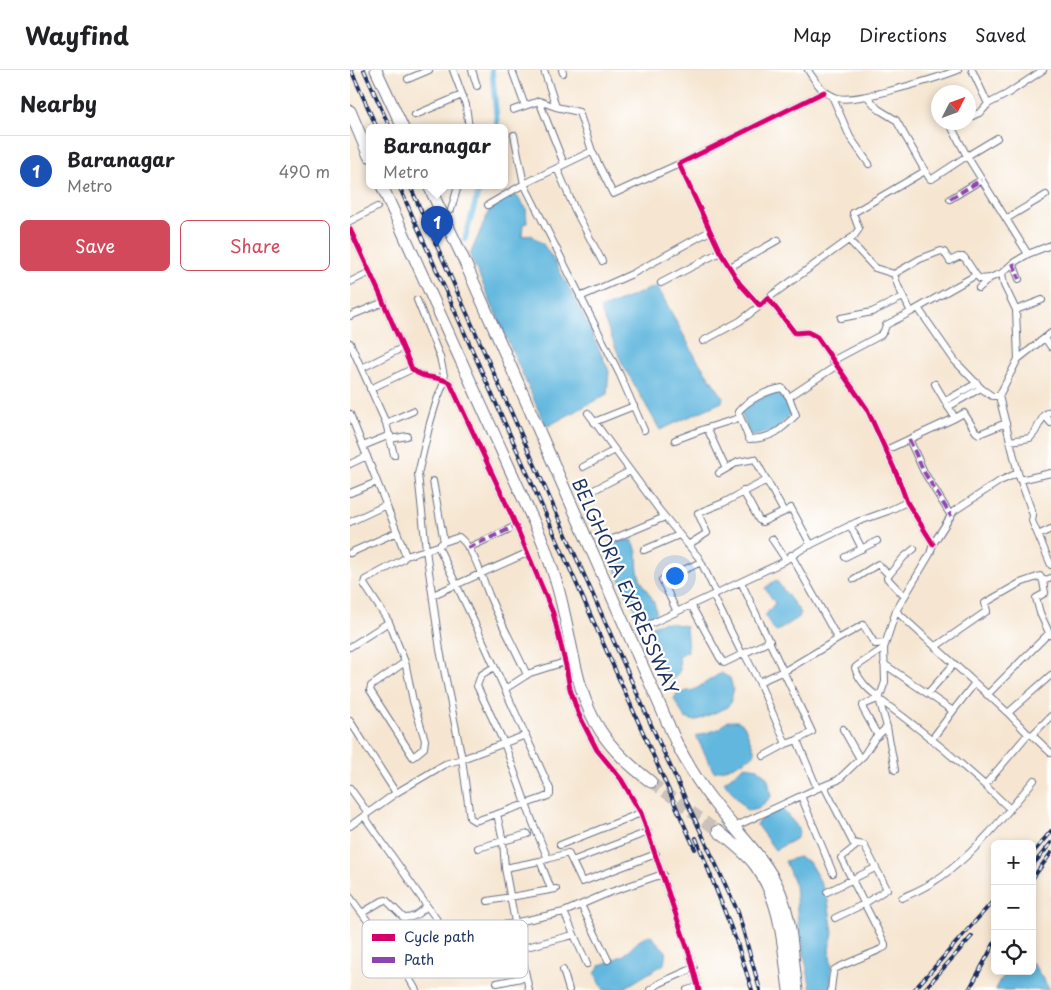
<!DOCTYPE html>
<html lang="en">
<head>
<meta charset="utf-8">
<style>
	:root { --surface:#fff; --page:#f6f6f6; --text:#202124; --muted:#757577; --line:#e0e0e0; --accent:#d1495b }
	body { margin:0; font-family:"Playpen Sans",sans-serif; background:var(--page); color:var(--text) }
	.controls { position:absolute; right:15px; bottom:15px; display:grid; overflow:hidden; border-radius:8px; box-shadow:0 2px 8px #0003 }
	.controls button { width:45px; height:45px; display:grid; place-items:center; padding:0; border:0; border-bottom:1px solid var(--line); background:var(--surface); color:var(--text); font:25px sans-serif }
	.compass { position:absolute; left:581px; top:15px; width:45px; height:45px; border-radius:50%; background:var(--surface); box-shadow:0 2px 8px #0003; rotate:48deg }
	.you { position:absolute; left:324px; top:505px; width:18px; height:18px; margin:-12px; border:4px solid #fff; border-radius:50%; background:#1a73e8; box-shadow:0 0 0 8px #1a73e833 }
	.badge { display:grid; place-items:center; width:32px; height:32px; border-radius:50%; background:var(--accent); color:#fff; font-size:16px; font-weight:700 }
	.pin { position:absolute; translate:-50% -41px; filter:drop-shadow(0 1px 2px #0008) }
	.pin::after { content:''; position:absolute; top:26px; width:18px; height:15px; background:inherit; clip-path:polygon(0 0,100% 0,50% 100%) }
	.popup { position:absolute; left:16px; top:54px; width:142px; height:65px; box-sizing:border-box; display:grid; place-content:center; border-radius:8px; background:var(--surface); filter:drop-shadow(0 1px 4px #0005); font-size:16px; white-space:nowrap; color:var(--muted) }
	.popup b { font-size:19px; color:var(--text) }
	.popup::after { content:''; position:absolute; left:50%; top:100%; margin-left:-10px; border:10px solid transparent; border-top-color:var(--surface) }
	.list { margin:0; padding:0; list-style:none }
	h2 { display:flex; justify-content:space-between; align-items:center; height:65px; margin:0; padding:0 20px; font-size:21px }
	h2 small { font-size:16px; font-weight:400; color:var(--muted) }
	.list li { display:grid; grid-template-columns:32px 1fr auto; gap:15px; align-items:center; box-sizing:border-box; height:70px; padding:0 20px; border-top:1px solid var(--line) }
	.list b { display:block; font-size:19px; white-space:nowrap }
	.list p { margin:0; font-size:16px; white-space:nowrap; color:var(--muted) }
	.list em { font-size:16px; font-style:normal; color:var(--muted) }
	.actions { display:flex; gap:10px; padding:15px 20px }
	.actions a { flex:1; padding:11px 0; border:1px solid var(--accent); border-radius:8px; text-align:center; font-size:18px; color:var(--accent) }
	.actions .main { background:var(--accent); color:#fff }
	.icon { flex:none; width:28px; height:28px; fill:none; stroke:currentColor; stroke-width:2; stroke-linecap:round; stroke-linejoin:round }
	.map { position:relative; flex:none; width:701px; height:920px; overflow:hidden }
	header { display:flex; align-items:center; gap:30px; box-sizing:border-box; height:70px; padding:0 25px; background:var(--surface); border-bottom:1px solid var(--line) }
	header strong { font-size:24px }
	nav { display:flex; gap:28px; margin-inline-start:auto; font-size:18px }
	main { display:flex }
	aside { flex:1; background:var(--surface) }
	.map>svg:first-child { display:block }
	.water { fill:#62b7de; stroke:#3e739e }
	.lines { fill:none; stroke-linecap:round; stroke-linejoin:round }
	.canal { stroke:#62b7de; stroke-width:5.5 }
	.highway-tunnel { stroke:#cac1ba; stroke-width:11; stroke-dasharray:11 5.5; stroke-linecap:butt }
	.street-casing { stroke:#686f86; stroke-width:8 }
	.highway-casing { stroke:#686f86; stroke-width:13 }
	.street { stroke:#fff; stroke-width:6 }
	.highway { stroke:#fff; stroke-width:11 }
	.rail-casing { stroke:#1b2f5e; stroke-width:4 }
	.rail { stroke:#fff; stroke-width:2; stroke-dasharray:5.5; stroke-linecap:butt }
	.quiet { stroke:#8e44ad; stroke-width:4; stroke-dasharray:8 4; stroke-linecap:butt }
	.cycleway-casing { stroke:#fff; stroke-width:8 }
	.cycleway { stroke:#d6006c; stroke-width:5 }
	.labels { text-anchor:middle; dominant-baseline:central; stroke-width:4.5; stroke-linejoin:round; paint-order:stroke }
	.street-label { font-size:18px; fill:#1b2f5e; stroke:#fff }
	.key { fill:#fff; stroke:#bbc1cf; stroke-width:1 }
	.key-label { font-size:14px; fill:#1b2f5e }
</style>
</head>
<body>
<header>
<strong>Wayfind</strong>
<nav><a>Map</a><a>Directions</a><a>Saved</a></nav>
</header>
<main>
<aside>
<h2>Nearby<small></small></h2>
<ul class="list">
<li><span class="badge" style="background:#1a4fb4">1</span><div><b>Baranagar</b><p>Metro</p></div><em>490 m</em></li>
</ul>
<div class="actions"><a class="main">Save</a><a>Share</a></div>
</aside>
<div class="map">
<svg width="701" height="920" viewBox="0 0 701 920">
	<rect width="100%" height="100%" fill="#fff"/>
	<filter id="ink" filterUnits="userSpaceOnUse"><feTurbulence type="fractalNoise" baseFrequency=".02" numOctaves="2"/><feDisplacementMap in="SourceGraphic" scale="10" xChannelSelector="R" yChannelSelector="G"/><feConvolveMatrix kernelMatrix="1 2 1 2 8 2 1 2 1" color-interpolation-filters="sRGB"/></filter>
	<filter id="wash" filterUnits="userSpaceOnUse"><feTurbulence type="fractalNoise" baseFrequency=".0096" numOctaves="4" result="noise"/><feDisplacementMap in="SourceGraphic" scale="20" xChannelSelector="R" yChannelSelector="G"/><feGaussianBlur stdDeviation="1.12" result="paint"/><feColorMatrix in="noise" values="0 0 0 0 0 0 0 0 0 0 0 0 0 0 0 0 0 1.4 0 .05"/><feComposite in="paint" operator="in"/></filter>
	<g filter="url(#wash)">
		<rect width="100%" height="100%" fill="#f6e6d1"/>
		<path class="water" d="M166,125L176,138L177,153L173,154L172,166L181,165L193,174L206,194L232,243L259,301L257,324L198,356L195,355L120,185L141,136Z
			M307,216L346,288L373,327L372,332L310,360L272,293L250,239Z
			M422,322H429L438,332L442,343L424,361L403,366L399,363L391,343L393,338Z
			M282,470C291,486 285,491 289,505C293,519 307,529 306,544L299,551L292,550C280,531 259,494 261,472Z
			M426,510L451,543L448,548L426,562L415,546L425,533L415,518Z
			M313,552L336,556L338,581L329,586L330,600L322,612L318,611L301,573L300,557Z
			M371,603L380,608L383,619L381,633L376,638L345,651L335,648L324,629L327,623L344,620Z
			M377,651H388L394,655L405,682L404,685L384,696L364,702L346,666L369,659Z
			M395,696L408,698L418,709L421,727L408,739L397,741L374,712Z
			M424,738L432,739L446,755L449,762L447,768L425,780L406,754Z
			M449,787L459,792L470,811L478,831L483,863L479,879L482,898L480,920H461L448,852L445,815L435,791Z
			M300,865L316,881L314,894L271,920H254L245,904L249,896L274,885L292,868Z
			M682,892L700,920H646L647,915L658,901H682Z"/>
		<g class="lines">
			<path class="canal" d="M142,0L147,53L145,58
				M115,169L130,116"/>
		</g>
	</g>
	<g filter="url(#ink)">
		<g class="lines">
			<path class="highway-tunnel" d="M301,712L368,761"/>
			<g class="street-casing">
				<path id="street" d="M103,0L116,35L119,58
					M122,0L127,16
					M162,0L175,36
					M194,0L206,37
					M212,0L213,3
					M458,0C466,13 473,24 488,28C506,33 588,8 608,0
					M622,0L638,34L657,24L693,0
					M58,9L79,0
					M474,22L329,94L370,182L390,214L410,236L418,228L445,263L458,262L467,267L517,339L547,405L557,432L583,474
					M482,26L500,67L519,94
					M517,26L528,39L546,50L575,101
					M189,31L206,37L229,42L242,81
					M163,40L189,31L214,94
					M65,45L112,25
					M618,48L631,42L638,34
					M608,52L602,58L617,86L647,68
					M164,65L174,114L242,81L263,124L329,94
					M207,98L225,140L252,191
					M600,129L631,110
					M138,135L174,114L270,305L294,360
					M101,140L108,116
					M656,149L696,125
					M0,151L27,137
					M0,159L29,222L62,299C73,310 88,305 100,313L161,444L203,543L216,596L220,619L228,643L247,680L271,709L291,743L340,886L349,920
					M499,170L525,198L544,204L570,189L591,181L594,182L600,191L608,187H614L626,205L630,209L640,208L652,203
					M663,193L669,209
					M380,197L428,170
					M544,204L548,216L561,242L626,205
					M0,212L20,202
					M311,213L370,182
					M629,218L640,208
					M230,227L282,204L360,161
					M418,228L504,166L509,159L503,143L575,101L580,109H582L617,86L678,184L701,175
					M67,230L90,287L95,310L87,330L80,353L68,404L76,480L88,476L127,558L200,719V725L193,728L147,744
					M568,238L605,291L632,319L642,326H649
					M666,240L692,230
					M0,246L34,232
					M491,248L522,242L553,227
					M695,268L701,277
					M353,271L390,251L410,236
					M0,273L36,353L44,385
					M668,289L666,240L654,215L652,203L663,193L678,184
					M482,291L531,265L534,261L536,255L561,242
					M12,298L52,278
					M585,314L605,348L614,343L626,362L629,364L656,353
					M20,319L62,299
					M439,327L446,345C430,361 423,368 399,369L388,342C397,330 418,320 432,318L439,327L486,296
					M595,331L627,313
					M598,337L631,318
					M238,343L265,380
					M0,344L47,462L0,483
					M694,345L701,353
					M244,352L284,336
					M36,353L63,341
					M40,369L57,366
					M559,369L574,402L601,446
					M325,370L357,358
					M660,371L680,368L685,362L694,345L701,341
					M13,376L40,365
					M536,380L605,348
					M0,394L17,386
					M233,397L265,380L310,441L349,488L366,523
					M376,399L357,358L386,349
					M369,403L388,392L405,389L434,442L441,438L461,475
					M668,403L649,326L668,289L701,263
					M670,410L701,403
					M83,411L94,472L91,474
					M393,421L409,450L412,452L434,442
					M240,422L280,401
					M0,423L27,412
					M0,452L36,435
					M500,455L512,479
					M47,462L56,486
					M688,465L701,459
					M263,469L315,447
					M422,469L436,490
					M94,472L109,467C124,479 132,507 139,525C150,552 165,578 177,605
					M338,475L357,463L348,443L373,433L417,410
					M118,478L166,456
					M294,480L329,465
					M495,487L527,471
					M539,505L554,487L564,479
					M504,509L528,494L539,505L537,508L554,526
					M391,512L462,662L447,670
					M83,525L177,483
					M363,525L392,584
					M341,535L370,588L374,593L420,571
					M546,541L658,643L678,664L682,665L701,683
					M327,542L312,510L351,492
					M39,552L55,592L56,596L63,631L75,670L74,678L63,687L20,620L21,616L55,592
					M290,559L431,493L454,478L507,452L538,441L557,432
					M700,565L690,543L686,528L695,523L693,511L701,508
					M488,569L513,555L525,574L535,573
					M0,577L39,552L14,514L15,510L52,490L56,486L76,480L90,580L112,689L176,665
					M585,577L637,541L635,533L670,513L690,506L693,511
					M394,583L409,612
					M534,594L603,641L582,669
					M144,597L131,605L127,616L154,673L183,753L198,789
					M155,619L180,603L215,592
					M578,623L604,594
					M637,625L699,563
					M530,627C520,623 508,609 505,598L507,596L534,578
					M529,629C576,663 619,699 660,739C638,766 612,794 583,812C573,819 562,823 552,828
					M603,641L624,614
					M658,643L701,605
					M0,651L46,723L0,756
					M537,657L545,700
					M493,659L510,689
					M682,665L701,646
					M528,666L513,639V635L530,628
					M436,674L447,670L467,718
					M414,686L436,674L409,612L438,599L488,569L441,485
					M635,715L678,664
					M474,716L503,773L514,775L537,819L514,834L485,848
					M0,718L18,743
					M46,723L95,694L112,689L120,748L125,751L147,744L153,771L155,798L165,852L179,920
					M451,726L483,803
					M660,739L684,710
					M384,757L466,719L488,710L514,685L525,668L537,657L529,629L535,612L534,578L546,541L580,484L583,474L604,441L650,411L668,403L683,445L682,451L701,495
					M298,762L222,791L232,812L306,784
					M210,775L291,743
					M128,778L178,764
					M190,791L201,819
					M155,798L190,791L218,783L222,791
					M477,822L525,798
					M0,827L56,903L66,920
					M138,831L206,819
					M231,835L258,890
					M77,836L111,883
					M12,843L32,831L36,830L54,848C64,849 70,842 77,836L14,746
					M139,858L214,842
					M142,886L223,865
					M237,894L214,842L258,823L313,804
					M213,900L219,920
					M147,913L176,907
					M300,920L310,913L344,898
					M337,920L348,917
					M481,920C482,914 482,906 484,900C486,897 524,883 531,879L535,877V874L491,788L507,775"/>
			</g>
			<g class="highway-casing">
				<path id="highway" d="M26,0L53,58
					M0,41L19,86
					M32,116L192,470C201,494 209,518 214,543C223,581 228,627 250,660C263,681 282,697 301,712
					M79,116L113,188L326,672C337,694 350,715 365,734C387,763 416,788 430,822C443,853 442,887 447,920
					M368,761C381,772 395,782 405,795C432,831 433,877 439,920"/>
			</g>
			<use href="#street" class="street"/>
			<use href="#highway" class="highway"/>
			<g class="rail-casing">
				<path id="rail" d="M1,0L27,58
					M14,0L40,58
					M49,116L345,779
					M60,116L303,659L388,842L410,920
					M346,768L387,873L402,920
					M682,784L701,761
					M682,796L701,773
					M682,809L701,783
					M564,920L645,829
					M574,920L622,866
					M619,920L645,872"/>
			</g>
			<use href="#rail" class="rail"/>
			<path class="quiet" d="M600,129L631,110
				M663,193L669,209
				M559,369L574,402L601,446
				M118,478L166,456"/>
			<g class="cycleway-casing">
				<path id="cycleway" d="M474,22L329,94L370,182L390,214L410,236L418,228L445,263L458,262L467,267L517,339L547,405L557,432L583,474
					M0,159L29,222L62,299C73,310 88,305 100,313L161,444L203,543L216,596L220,619L228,643L247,680L271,709L291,743L340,886L349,920"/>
			</g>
			<use href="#cycleway" class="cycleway"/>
		</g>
	</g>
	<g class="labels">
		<g class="street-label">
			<text transform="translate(276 516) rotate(66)">BELGHORIA EXPRESSWAY</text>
		</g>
	</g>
	<rect x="12" y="850" width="166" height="58" rx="8" class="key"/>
	<rect x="22" y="864" width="23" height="7" fill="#d6006c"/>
	<rect x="22" y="887" width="23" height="6" fill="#8e44ad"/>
	<g class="key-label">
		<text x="54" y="872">Cycle path</text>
		<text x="54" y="895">Path</text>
	</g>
</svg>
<div class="controls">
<button>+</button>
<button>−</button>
<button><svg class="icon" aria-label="locate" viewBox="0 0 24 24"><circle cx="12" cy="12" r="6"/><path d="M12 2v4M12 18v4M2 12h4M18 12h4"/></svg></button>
</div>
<svg class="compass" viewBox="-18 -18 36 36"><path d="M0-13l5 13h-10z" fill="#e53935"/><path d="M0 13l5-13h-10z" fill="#757577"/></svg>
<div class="you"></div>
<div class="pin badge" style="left:87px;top:177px;background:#1a4fb4">1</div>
<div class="popup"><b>Baranagar</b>Metro</div>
</div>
</main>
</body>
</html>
